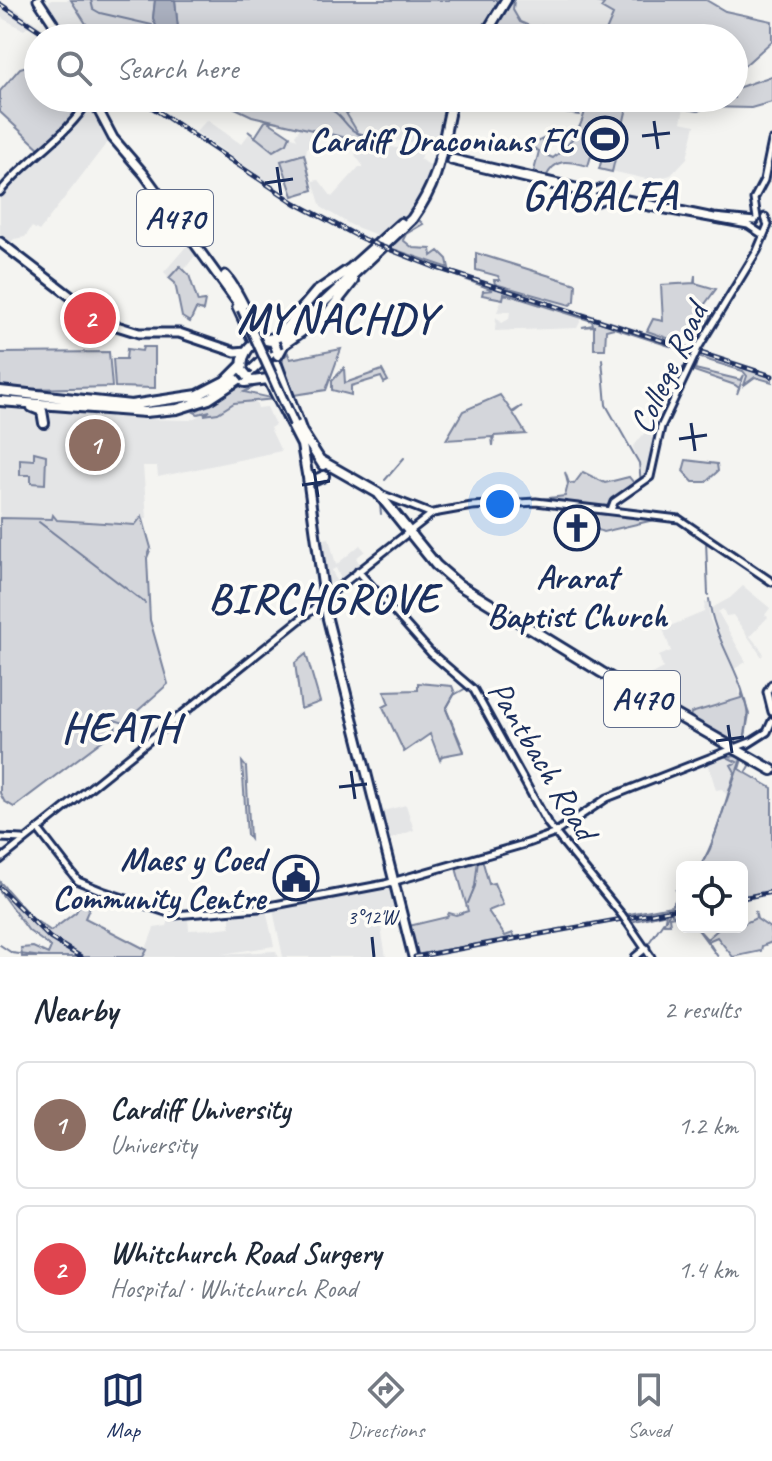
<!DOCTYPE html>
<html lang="en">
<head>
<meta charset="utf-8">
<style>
	:root { --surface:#fff; --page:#f6f6f7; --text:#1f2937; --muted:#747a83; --line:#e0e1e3; --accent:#1b2f5e }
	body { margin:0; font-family:Caveat,sans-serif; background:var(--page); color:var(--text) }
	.controls { position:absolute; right:24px; bottom:24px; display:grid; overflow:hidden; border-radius:12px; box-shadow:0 4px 20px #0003 }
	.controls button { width:72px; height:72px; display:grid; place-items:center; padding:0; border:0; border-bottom:2px solid var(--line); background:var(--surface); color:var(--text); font:40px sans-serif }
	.you { position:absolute; left:500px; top:504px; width:28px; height:28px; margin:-20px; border:6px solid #fff; border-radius:50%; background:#1a73e8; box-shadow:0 0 0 12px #1a73e833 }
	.badge { display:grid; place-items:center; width:52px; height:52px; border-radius:50%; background:var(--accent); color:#fff; font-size:26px; font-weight:700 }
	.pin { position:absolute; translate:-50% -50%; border:4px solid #fff; box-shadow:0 2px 8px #0006 }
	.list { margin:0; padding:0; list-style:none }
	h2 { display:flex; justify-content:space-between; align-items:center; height:104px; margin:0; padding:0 32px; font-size:34px }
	h2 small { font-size:26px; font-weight:400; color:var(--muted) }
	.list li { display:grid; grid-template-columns:52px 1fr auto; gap:24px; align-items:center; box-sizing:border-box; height:128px; margin:0 16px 16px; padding:0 16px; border:2px solid var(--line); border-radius:12px }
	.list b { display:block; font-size:30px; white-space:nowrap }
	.list p { margin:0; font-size:26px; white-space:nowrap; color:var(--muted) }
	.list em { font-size:26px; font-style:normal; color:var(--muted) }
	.icon { flex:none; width:44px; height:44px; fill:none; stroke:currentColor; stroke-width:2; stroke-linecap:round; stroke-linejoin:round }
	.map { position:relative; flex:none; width:772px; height:957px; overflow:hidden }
	.search { position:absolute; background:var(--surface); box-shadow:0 4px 20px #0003; left:24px; right:24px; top:24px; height:88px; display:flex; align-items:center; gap:20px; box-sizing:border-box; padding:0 28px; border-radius:44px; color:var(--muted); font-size:30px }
	.sheet { height:392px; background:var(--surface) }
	nav { display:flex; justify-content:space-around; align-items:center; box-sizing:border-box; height:112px; border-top:2px solid var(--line); background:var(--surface); font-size:22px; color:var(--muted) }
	nav a { display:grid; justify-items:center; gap:4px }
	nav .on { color:var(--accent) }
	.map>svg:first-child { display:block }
	.built { fill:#e4e5e6 }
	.green { fill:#d4d6db; stroke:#78829c; stroke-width:2 }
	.water { fill:#aab0bf; stroke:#717c98; stroke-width:2 }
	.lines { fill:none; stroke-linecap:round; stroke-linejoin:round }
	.stream { stroke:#717c98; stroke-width:2 }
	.minor-casing { stroke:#1b2f5e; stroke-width:11 }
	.major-casing { stroke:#1b2f5e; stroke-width:13 }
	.highway-casing { stroke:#1b2f5e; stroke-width:14 }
	.minor { stroke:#fdfcf7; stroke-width:5 }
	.major { stroke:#fdfcf7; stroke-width:7 }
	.highway { stroke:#fdfcf7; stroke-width:8 }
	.rail-casing { stroke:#1b2f5e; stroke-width:5 }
	.rail { stroke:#fdfcf7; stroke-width:2; stroke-dasharray:6; stroke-linecap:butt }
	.minor-bridge-casing { stroke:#1b2f5e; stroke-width:11; stroke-linecap:butt }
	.major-bridge-casing { stroke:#1b2f5e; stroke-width:13; stroke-linecap:butt }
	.highway-bridge-casing { stroke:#1b2f5e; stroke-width:14; stroke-linecap:butt }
	.minor-bridge { stroke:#fdfcf7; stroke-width:5 }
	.major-bridge { stroke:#fdfcf7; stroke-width:7 }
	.highway-bridge { stroke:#fdfcf7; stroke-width:8 }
	.ticks { fill:none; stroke:#1b2f5e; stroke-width:3 }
	.labels { text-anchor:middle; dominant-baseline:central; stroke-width:7; stroke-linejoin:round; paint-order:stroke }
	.shield { fill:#fdfcf7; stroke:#5f6c8c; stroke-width:2 }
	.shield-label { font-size:32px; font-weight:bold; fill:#1b2f5e }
	.poi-label { font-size:34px; font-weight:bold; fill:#1b2f5e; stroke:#fdfcf7; text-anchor:end }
	.street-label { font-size:34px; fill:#1b2f5e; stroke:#fdfcf7 }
	.district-label { font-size:42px; font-weight:bold; letter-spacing:2px; fill:#1b2f5e; stroke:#fdfcf7 }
	.ticks-label { font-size:20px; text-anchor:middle; fill:#1b2f5e; stroke:#fdfcf7; stroke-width:7; stroke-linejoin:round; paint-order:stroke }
</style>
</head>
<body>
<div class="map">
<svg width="772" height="957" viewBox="0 0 772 957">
	<rect width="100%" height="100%" fill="#f4f4f1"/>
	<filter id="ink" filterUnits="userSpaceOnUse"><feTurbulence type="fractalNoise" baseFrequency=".0125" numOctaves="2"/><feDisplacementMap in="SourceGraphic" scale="16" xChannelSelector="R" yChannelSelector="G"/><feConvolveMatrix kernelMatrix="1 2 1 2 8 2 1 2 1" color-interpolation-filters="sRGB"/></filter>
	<g filter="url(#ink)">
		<path class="built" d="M51,0H71L95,38H69L47,5Z
			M513,0H606L616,4L619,12L603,38H546L510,18L509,5Z
			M0,2L19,11L55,38H46L29,26L24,30L0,17Z
			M385,98H447L436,145L383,139L374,129H369L367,135L358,133L345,112L374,108Z
			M628,99L684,108L681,122L695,125L687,158L671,175L651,180L611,171Z
			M89,111H93L109,140L39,231L32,227L25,237L14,239L8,246L0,240V195L17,176L62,140Z
			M207,120L241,144L249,134L273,151L287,143L290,136L297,139L295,135L301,127L338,136V139L318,134L314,148L307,147L306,154L281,161L284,171L271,184L196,132Z
			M370,143L423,153L419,159L432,166L416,205L382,237L351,225L321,207L313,181L319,180L332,197L359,167H364L355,155L363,144Z
			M190,242L198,252L184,270L180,266L169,277L164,272Z
			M78,288L118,313L112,324L71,297Z
			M504,294L512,296L582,318L577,328L495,331L496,317L502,323L509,319L510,311L497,312Z
			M585,312L695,348L693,352L583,316Z
			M255,400L258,408L267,407L275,425L270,428L281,451L158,477L157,466H143L147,518L136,525L0,521V405L143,415L144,419L190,420L229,401Z
			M651,425L658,428L648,433L655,441L651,470L641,480L642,472L633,447Z
			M329,538L336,565L360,545L365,551L356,558L361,566L342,582L336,568L332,570L338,586L328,592L319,540Z
			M743,586L770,608L765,615L768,617L750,636L763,652L762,657L733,615L726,616L723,609L718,612L746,662L734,669L710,609L730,598Z
			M705,602H708L710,619L739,683L740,697L686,715L637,689L642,679L663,668L659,656L671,651L663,629L704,612Z
			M729,755L740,758L728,797L722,789L716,790L708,763Z
			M406,805L414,830L386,841L379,812Z
			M390,887L399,913L385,916L386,920L380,922L386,957H283L273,910Z
			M266,910L274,946L222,954L275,951L279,957H143L154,928L167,926L170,917L188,918L189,930L212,929L230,927V914Z"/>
		<path class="green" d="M71,0H155L153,18L161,38H95Z
			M175,0H505L491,13L493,16L481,38H179Z
			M514,0L513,10L520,22L539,30L542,26L554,37L558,33L584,38H485Z
			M590,0H706L725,11L772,21V41L734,75V38H603L613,15L601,8L604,4Z
			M30,65L38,66V98L88,99L73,120L42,151L0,112V91L20,68Z
			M772,76V102L751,108L706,107L698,111L629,99L612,172L599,169L602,159L591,156L588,166C568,161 556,157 546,177L533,175L539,151L529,146L545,138L544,154L553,158C569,146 580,132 585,111L581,110L579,115L564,113L569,98H734V89Z
			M214,98H385L374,108L346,113L358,133L366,135L369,129L355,146L351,139L252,116Z
			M266,120L290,136L287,143L273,151L248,131L255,137Z
			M304,154L313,190L293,196L281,161Z
			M419,220L423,224L406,234L403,240L413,248L431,249L432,256L439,251L447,259L449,268L390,248Z
			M476,253L576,284L575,301L570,305L495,284L494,280H500L498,276L476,270Z
			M180,266L189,275L198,302L205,301L203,311L196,309L190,322L182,317L175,283L169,278Z
			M449,273L693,352L688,369H685L681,368L687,367L692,357L682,350L614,328L606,330L605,349H594V326L582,327L593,325L592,321L512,296L504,294L503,299L482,295L483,291L493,290Z
			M695,275V283L716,289L702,308L712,317L700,337L692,334L676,337V341L647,331L653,319L663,321L661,285L694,283Z
			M143,347H155V388L115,387L113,359H126L127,349L142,351Z
			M341,349L326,390L294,395C282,385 281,373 283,358L288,353L290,359Z
			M109,352L112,387L29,389L28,394L0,389V353Z
			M697,353L772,377V382L755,377L744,385L747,376L743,371L698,357L695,369L741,380L744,375L737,394L739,388L735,385L691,370Z
			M344,368L345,383L382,370L388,381L384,383L381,377L351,386V395L332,390V381Z
			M246,383L254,387L244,392L275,399L234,403L218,413L204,415L210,411L198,414L194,412Z
			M500,395L512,412L522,406L513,413L526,434L494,436L493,446L492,437L446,440L463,411Z
			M34,452L46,455L45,484L31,483V475H20V459L34,460Z
			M686,460L717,464L718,471L706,482H693L683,471Z
			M565,472L569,483L574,484L583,472L605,483L629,477L637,487L607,507L533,500L565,496L568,484Z
			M556,507H557L658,519L603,532L589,526L587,541L573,537C570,523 570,513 556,507Z
			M53,515L57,520L135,525L142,516L151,548L147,558L150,620L168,684L124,723L114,720L116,730L14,807L4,801L0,793V518L52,519Z
			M306,654L320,702L301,709L295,663Z
			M418,683L452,686L455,693L446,709L463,752L442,756L440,760L430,734L404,752L383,707L389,704L384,691L418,690Z
			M742,694L749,714L744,742L731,743L690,718L691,713L741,698Z
			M736,756L742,759L739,769L746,773L751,764L746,773L772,788V891L742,897V867H700C717,838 725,802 735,772L731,765L737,762L727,757Z
			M242,762L246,767L250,839L247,835Z
			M482,859L489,884L494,883L503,905L488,911L505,936L513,933L515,938L415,955L409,926L447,917L449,913L456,915L468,911L456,868Z
			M0,882L32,918L51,931L76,912L83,899L92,902L85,918L147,950L143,957H22L21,948L33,947L48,954L51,947L29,931L0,892Z
			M677,891L682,892V908L663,912L672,911V914L679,917L681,921H677L675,916L669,917L670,924H664L666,913L631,922V917L624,915L671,906L680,894Z
			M755,911L757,919L770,928L772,942L762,946L761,951L733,957L717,937L708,941L718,957L696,927L707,939L721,927C738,927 743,924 756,918Z"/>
		<path class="water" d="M155,0H175L179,38H161L153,18Z"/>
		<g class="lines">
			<path class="stream" d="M91,0L93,9L100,13L152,25
				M312,98L313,100
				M321,106C346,112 343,131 365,136
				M602,359L606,405L639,463L641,483
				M385,480L404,458
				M380,504L381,514
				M39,522L145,603
				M706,540L708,595
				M709,599C713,638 741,671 747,710C749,720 745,731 744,741
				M464,751L446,709L454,695L468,687
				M700,867L710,849L741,759
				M468,903L475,886L478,860
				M674,906L682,893
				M648,944L669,914
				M0,945L12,953L42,957"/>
			<g class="minor-casing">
				<path id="minor" d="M452,158L593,191
					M451,161L592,195
					M0,192C28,157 67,138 90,98
					M593,192L602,188L606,198
					M592,195L598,202L606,199
					M607,195L714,217L755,221
					M606,199L748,225L763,235
					M757,218L754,199L764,180L772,141
					M698,348L757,251L768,225L765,217
					M381,494L432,514
					M611,510L614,502L650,477L661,427L695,355
					M358,571L431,653L474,690L548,824L622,915
					M325,598L433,513L472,506L536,502L679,519L772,582
					M772,684L767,692L772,712
					M748,744L767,732L772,721
					M38,829L78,881L105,892L175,915L259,908L385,884L528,843L553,834L607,798L750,742
					M0,838L23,839
					M0,860L322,602
					M627,922L651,957
					M635,957L646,948"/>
			</g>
			<g class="major-casing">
				<path id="major" d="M38,0L63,38
					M92,98L113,138L144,174L242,309
					M0,242L104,322L139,333H179L235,352L247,351
					M225,275C242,292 250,328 266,339
					M237,307L252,339
					M307,474L327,617L413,957"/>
			</g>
			<g class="highway-casing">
				<path id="highway" d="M483,38L506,0
					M268,339L278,337L316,292L351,268L401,223
					M278,355L284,344L327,314L353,281
					M277,365L302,432L323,465
					M243,370C240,356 249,344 261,339L271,341
					M245,382L268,379L302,445L307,474L315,480L324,476
					M0,391L131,405L198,395
					M194,397L227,380L242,365
					M0,401L145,412L177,409L209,399L250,372L412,219C444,174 440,147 453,98
					M32,407L42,411L44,423
					M320,460L378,493L436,565L459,585L601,672L772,770"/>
			</g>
			<use href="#minor" class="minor"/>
			<use href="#major" class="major"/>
			<use href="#highway" class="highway"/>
			<g class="rail-casing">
				<path id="rail" d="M0,4L51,38
					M138,98L295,203L363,239L434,267L772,376
					M0,888L50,938L81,957
					M742,898L772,892
					M415,957L682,908"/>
			</g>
			<use href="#rail" class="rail"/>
			<g class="minor-bridge-casing">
				<path id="minor-bridge" d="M695,355L698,348
					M622,915L627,922"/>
			</g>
			<g class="major-bridge-casing">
				<path id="major-bridge" d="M242,309L294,424"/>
			</g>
			<g class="highway-bridge-casing">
				<path id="highway-bridge" d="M274,343L277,350
					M243,371L248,377"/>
			</g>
			<use href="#minor-bridge" class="minor-bridge"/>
			<use href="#major-bridge" class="major-bridge"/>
			<use href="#highway-bridge" class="highway-bridge"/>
		</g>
	</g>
	<path class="ticks" d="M654,121L658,149M642,136L670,133M277,167L281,195M265,183L293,179M691,423L695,451M679,439L707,435M314,469L318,497M302,485L330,481M728,725L732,753M716,741L744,737M351,771L355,799M339,787L367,784M372,937L374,957"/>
	<defs>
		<g id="stadium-ring" transform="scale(2.3)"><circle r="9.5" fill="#fdfcf7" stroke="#1b2f5e" stroke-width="1.5"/><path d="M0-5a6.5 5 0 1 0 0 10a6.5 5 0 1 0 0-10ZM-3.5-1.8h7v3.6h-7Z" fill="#1b2f5e"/></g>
		<g id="church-ring" transform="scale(2.3)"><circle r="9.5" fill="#fdfcf7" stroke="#1b2f5e" stroke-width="1.5"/><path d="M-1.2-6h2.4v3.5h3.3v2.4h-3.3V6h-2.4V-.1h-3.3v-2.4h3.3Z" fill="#1b2f5e"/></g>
		<g id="civic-ring" transform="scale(2.3)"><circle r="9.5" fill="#fdfcf7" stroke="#1b2f5e" stroke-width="1.5"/><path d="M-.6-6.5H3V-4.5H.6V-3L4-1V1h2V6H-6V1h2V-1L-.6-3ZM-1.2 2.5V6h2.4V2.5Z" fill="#1b2f5e"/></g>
	</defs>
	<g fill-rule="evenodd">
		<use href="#stadium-ring" x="605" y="139"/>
		<use href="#church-ring" x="577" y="528"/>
		<use href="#civic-ring" x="296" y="878"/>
	</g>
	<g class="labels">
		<g class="shield">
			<rect x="137" y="190" width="76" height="56" rx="6"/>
			<rect x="604" y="671" width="76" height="56" rx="6"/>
		</g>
		<g class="shield-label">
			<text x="175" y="218">A470</text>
			<text x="642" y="699">A470</text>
		</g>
		<g class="poi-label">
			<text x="574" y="139">Cardiff Draconians FC</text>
			<text x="577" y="576" text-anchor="middle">Ararat<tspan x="577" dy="39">Baptist Church</tspan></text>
			<text x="265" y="858">Maes y Coed<tspan x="265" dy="39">Community Centre</tspan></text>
		</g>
		<g class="street-label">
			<text transform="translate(668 368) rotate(-65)">College Road</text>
			<text transform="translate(543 760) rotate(59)">Pantbach Road</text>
		</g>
		<g class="district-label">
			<text x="600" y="195">GABALFA</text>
			<text x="337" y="318">MYNACHDY</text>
			<text x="324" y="598">BIRCHGROVE</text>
			<text x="121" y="727">HEATH</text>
		</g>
	</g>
	<g class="ticks-label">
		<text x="372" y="924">3°12'W</text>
	</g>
</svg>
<div class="controls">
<button><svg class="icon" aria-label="locate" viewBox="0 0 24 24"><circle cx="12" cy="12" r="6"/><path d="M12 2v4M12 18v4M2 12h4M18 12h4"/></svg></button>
</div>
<div class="you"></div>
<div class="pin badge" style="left:95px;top:445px;background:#8d6e63">1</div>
<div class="pin badge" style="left:90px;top:318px;background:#e0444e">2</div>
<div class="search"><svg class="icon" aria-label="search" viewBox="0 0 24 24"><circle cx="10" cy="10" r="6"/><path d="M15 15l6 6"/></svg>Search here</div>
</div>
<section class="sheet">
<h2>Nearby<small>2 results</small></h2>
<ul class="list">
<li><span class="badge" style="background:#8d6e63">1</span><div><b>Cardiff University</b><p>University</p></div><em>1.2 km</em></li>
<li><span class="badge" style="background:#e0444e">2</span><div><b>Whitchurch Road Surgery</b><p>Hospital · Whitchurch Road</p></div><em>1.4 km</em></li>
</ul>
</section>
<nav>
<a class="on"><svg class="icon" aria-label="map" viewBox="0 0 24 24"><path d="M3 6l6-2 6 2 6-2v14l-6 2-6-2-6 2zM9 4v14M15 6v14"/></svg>Map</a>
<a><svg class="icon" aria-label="directions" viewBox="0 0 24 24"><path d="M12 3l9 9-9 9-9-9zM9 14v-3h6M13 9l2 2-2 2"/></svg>Directions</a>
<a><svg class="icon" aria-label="saved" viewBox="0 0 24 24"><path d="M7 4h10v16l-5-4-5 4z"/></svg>Saved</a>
</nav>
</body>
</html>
